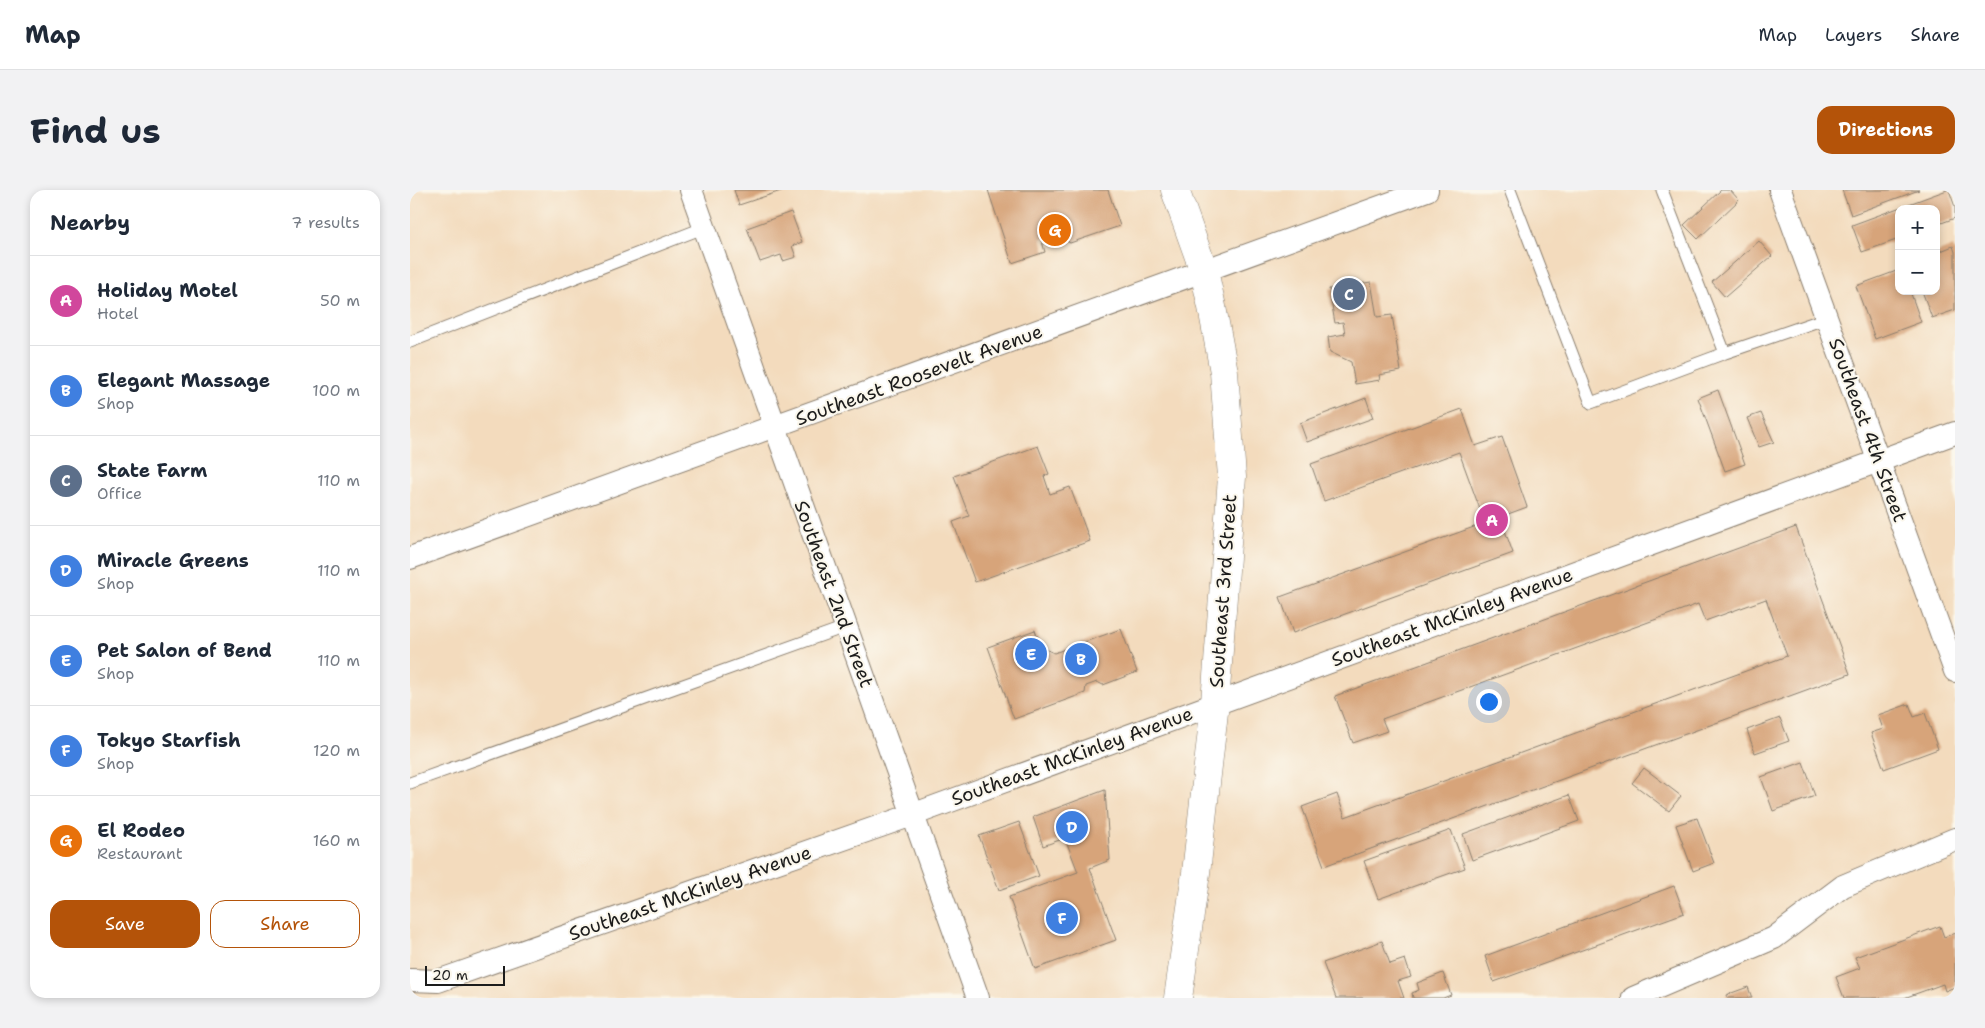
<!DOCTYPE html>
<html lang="en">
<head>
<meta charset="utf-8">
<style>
	:root { --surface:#fff; --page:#f2f2f3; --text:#1f2937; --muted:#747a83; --line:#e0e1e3; --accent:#b45309 }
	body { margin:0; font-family:"Shantell Sans",sans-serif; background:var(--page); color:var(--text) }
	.controls { position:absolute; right:15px; top:15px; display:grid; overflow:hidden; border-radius:10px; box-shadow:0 2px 8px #0003 }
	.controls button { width:45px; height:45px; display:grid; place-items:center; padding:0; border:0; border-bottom:1px solid var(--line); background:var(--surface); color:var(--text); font:25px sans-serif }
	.scale { position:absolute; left:15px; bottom:12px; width:80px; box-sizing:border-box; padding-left:5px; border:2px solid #1c1c1c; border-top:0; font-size:14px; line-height:18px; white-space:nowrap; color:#1c1c1c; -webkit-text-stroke:4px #fbf7ec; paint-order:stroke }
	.you { position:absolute; left:1078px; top:511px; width:18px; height:18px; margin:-12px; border:4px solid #fff; border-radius:50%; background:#1a73e8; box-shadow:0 0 0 8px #1a73e833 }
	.badge { display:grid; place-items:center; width:32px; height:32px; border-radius:50%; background:var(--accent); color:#fff; font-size:16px; font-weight:700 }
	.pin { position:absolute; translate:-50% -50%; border:2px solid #fff; box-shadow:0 1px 5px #0006 }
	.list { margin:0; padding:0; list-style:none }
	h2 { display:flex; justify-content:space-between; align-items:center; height:65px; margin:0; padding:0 20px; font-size:21px }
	h2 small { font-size:16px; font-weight:400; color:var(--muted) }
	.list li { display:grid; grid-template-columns:32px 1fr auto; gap:15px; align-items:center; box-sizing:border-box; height:90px; padding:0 20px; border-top:1px solid var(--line) }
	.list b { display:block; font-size:19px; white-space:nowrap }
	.list p { margin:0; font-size:16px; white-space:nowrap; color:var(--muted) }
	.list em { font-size:16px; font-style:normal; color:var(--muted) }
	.actions { display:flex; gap:10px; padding:15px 20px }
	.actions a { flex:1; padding:11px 0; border:1px solid var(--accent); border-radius:15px; text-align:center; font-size:18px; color:var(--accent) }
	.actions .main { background:var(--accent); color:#fff }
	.map { position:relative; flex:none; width:1545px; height:808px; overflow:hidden; border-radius:15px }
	header { display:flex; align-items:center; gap:30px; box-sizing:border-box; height:70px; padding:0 25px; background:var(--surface); border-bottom:1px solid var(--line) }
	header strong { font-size:24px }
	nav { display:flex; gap:28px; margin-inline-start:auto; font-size:18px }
	.intro { display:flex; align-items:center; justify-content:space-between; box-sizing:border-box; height:120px; padding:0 30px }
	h1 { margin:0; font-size:35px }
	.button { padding:12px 22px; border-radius:15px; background:var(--accent); color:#fff; font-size:18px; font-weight:700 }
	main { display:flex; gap:30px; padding:0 30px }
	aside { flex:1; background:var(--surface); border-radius:15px; box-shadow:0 2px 8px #0003 }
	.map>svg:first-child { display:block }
	.building { fill:#d7a47a }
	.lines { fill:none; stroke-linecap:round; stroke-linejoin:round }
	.lane-casing { stroke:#887c6c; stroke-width:13 }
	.street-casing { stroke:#887c6c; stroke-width:24 }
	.primary-casing { stroke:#887c6c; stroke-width:29 }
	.lane { stroke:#fff; stroke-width:11 }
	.street { stroke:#fff; stroke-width:22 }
	.primary { stroke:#fff; stroke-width:28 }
	.labels { text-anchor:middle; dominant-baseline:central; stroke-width:4; stroke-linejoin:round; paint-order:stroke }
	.street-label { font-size:19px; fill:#1c1c1c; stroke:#fbf7ec }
</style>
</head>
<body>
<header>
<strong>Map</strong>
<nav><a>Map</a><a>Layers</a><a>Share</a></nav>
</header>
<div class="intro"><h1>Find us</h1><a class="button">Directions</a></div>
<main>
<aside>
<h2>Nearby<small>7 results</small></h2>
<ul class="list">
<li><span class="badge" style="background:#d1479c">A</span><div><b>Holiday Motel</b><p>Hotel</p></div><em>50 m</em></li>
<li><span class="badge" style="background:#3f7fe0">B</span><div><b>Elegant Massage</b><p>Shop</p></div><em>100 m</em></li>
<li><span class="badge" style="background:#5c6f8a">C</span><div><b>State Farm</b><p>Office</p></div><em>110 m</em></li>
<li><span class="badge" style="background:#3f7fe0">D</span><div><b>Miracle Greens</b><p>Shop</p></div><em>110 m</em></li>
<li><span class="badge" style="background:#3f7fe0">E</span><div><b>Pet Salon of Bend</b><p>Shop</p></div><em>110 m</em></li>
<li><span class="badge" style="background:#3f7fe0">F</span><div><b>Tokyo Starfish</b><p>Shop</p></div><em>120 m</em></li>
<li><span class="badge" style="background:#e8710a">G</span><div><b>El Rodeo</b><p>Restaurant</p></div><em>160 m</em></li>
</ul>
<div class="actions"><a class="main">Save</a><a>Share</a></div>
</aside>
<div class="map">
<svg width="1545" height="808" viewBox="0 0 1545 808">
	<rect width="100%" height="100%" fill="#fbf7ec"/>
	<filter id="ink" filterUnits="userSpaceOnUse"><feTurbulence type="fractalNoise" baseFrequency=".02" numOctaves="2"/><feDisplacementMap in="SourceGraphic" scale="10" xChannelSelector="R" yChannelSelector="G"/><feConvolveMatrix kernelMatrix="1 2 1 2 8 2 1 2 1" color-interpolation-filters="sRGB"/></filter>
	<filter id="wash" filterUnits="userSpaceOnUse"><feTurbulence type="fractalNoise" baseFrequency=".0096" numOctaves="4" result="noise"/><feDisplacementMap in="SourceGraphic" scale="20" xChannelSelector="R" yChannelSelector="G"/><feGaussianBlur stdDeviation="1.12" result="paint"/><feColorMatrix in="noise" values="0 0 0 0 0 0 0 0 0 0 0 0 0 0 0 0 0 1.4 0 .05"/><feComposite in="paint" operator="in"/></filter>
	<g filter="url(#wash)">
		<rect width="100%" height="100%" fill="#f3dbbd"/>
		<g id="blocks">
			<path class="building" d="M324,0H374L329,15Z
				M578,0H698L710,36L660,53L645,44L631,48L635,62L602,73Z
				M1311,0H1320L1329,10L1288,49L1274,35Z
				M1432,0H1509L1441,25Z
				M1537,0H1539L1545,17V28L1526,35V19H1489V49L1452,62L1442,35Z
				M381,22L392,52L382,56L386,67L373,71L371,65L350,72L337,38Z
				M1349,51L1362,66L1315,107L1302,92Z
				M1543,56L1545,62V120L1522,128L1512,101H1526V63Z
				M1489,80V101H1500L1511,132L1465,149L1446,96Z
				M961,92L967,127L982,125L991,181L969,185L970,190L945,194L941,172L920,162L918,147L935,144L933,132L925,133L919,99Z
				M1308,200L1335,274L1315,281L1288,208Z
				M956,208L963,228L897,252L890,233Z
				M1052,219L1065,256L1092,247L1117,317L1090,327L1103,363L883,443L870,407L1075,333L1049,262L914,311L901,274Z
				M1351,223L1364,252L1349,257L1337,228Z
				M628,256L639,284L634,286L640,304L660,297L680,351L565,392L543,332L559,326L544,286Z
				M1386,337L1440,484L914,676L892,617L927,604L935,627L1377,466L1356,409L1295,431L1288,414L972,529L977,541L943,553L925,506Z
				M711,439L727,482L693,495L687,492L676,496L675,503L604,529L578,457L625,440L631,457L644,463Z
				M1499,514L1504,527L1515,523L1528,559L1474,579L1461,543L1473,539L1468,525Z
				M1370,528L1379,551L1345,563L1337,540Z
				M1393,572L1405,606L1363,621L1351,587Z
				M1234,578L1271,606L1259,621L1222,593Z
				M695,600L700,670L680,678L706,750L625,779L599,707L668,682L655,648L633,656L623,627Z
				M1159,605L1169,631L1062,670L1053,644Z
				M1287,628L1304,673L1283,681L1266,635Z
				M609,632L629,686L589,700L569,646Z
				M1041,640L1055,678L968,709L954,671Z
				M1264,696L1274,723L1084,792L1075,766Z
				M1530,736L1534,747L1545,743V797L1535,801L1533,794L1494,808H1434L1426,787L1450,778L1445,767Z
				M972,751L980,774L995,769L1001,787L988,791L994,808H926L913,773Z
				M1033,783L1041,805L1033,808H1003L1002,803L1009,800L1007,793Z
				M1338,797L1342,808H1317L1316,805Z"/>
		</g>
	</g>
	<g filter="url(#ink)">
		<use href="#blocks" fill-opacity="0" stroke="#887c6c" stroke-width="1"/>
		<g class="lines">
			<g class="lane-casing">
				<path id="lane" d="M1100,0L1181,213L1315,163
					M1252,0L1315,163L1417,128
					M0,152L293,38
					M0,593L435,437"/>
			</g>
			<g class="street-casing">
				<path id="street" d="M281,0L568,808
					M1370,0L1545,481
					M0,368L1017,0
					M0,790L28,791L502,625L1545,243
					M1223,808L1364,748L1433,696L1545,649"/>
			</g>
			<g class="primary-casing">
				<path id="primary" d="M765,0L794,81L802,117L814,182L822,287L805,513L786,683L768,808"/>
			</g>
			<use href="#lane" class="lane"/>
			<use href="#street" class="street"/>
			<use href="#primary" class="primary"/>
		</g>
	</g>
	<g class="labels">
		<g class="street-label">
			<text transform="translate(509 185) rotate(-20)">Southeast Roosevelt Avenue</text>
			<text transform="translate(1458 240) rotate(70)">Southeast 4th Street</text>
			<text transform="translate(813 401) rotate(-86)">Southeast 3rd Street</text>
			<text transform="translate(424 404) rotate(70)">Southeast 2nd Street</text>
			<text transform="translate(1042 427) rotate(-20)">Southeast McKinley Avenue</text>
			<text transform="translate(662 566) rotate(-20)">Southeast McKinley Avenue</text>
			<text transform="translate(280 703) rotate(-19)">Southeast McKinley Avenue</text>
		</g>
	</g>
</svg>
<div class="controls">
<button>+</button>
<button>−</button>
</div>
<div class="scale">20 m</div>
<div class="you"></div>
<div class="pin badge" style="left:1082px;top:330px;background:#d1479c">A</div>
<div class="pin badge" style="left:671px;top:469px;background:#3f7fe0">B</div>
<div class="pin badge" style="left:939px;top:104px;background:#5c6f8a">C</div>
<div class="pin badge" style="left:662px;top:637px;background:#3f7fe0">D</div>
<div class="pin badge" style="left:621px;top:464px;background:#3f7fe0">E</div>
<div class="pin badge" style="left:652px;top:728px;background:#3f7fe0">F</div>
<div class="pin badge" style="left:645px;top:40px;background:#e8710a">G</div>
</div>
</main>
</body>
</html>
